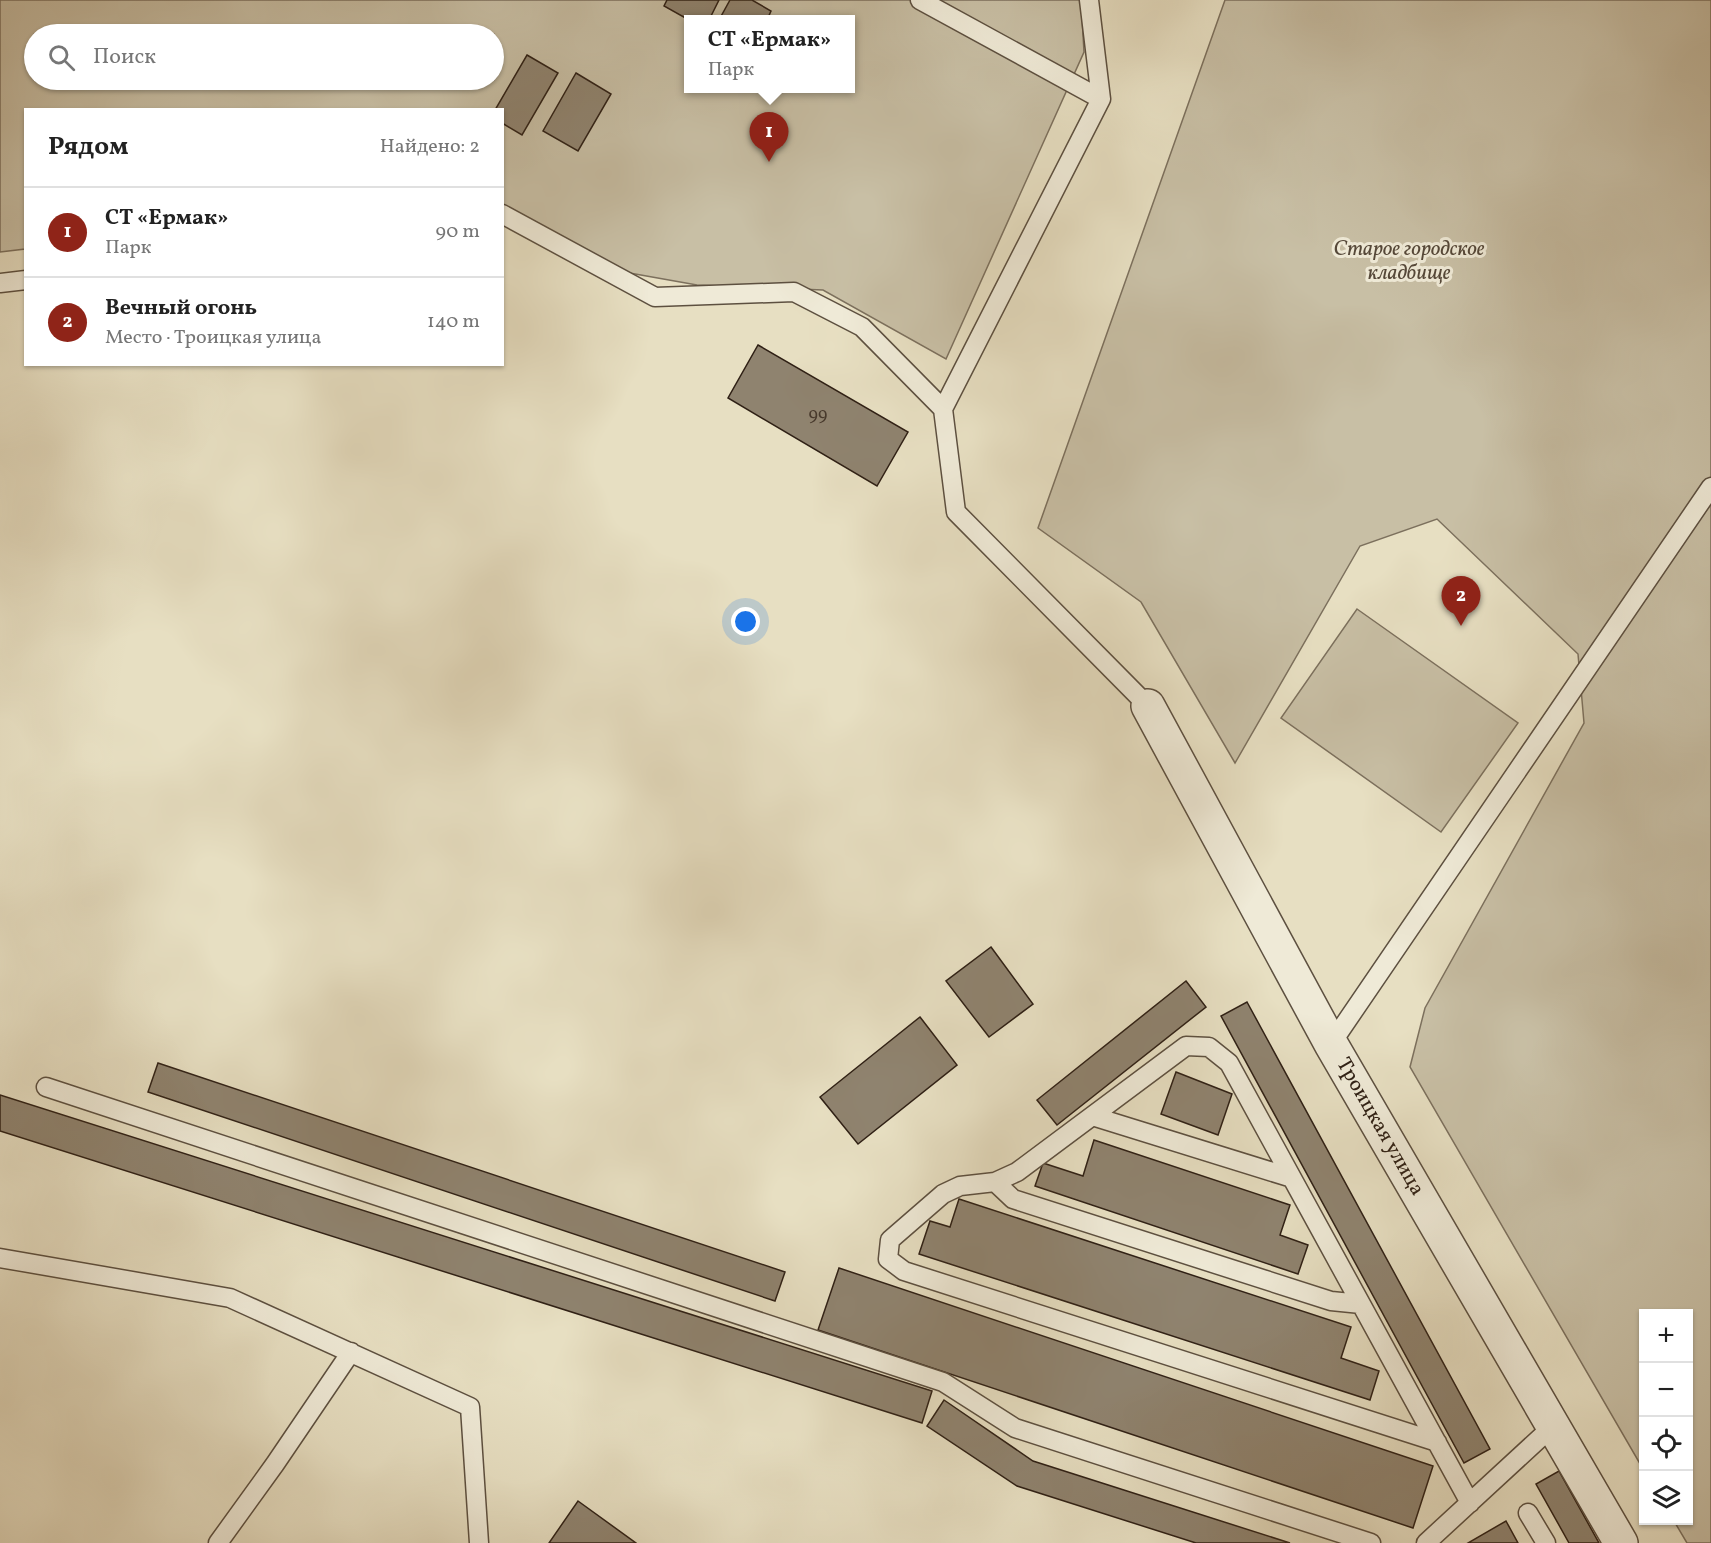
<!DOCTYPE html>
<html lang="ru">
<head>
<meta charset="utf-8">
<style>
	:root { --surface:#fff; --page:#f2f2f2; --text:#222; --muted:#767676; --line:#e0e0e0; --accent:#8f2418 }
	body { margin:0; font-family:Vollkorn,serif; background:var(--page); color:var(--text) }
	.controls { position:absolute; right:18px; bottom:18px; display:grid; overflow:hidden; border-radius:0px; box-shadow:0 2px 4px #0004 }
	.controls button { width:54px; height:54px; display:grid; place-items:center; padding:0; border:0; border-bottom:2px solid var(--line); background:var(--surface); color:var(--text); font:30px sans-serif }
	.you { position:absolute; left:746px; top:622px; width:21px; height:21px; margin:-15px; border:4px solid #fff; border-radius:50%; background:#1a73e8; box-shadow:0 0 0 9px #1a73e833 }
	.badge { display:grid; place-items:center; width:39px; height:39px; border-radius:50%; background:var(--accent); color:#fff; font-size:20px; font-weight:700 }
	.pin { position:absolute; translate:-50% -50px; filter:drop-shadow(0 2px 3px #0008) }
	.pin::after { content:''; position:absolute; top:32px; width:21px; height:18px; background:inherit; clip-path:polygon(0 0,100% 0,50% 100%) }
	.popup { position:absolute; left:684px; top:15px; width:171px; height:78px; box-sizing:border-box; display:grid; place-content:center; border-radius:0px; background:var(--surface); filter:drop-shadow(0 2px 4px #0005); font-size:20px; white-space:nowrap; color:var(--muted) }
	.popup b { font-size:22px; color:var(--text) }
	.popup::after { content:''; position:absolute; left:50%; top:100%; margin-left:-12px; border:12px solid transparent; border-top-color:var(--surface) }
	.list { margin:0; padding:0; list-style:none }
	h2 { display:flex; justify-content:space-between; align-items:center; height:78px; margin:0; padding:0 24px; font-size:26px }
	h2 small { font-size:20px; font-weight:400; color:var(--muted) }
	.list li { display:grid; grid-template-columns:39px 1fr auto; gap:18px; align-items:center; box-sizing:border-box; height:90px; padding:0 24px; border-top:2px solid var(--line) }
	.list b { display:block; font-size:22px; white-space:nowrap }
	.list p { margin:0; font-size:20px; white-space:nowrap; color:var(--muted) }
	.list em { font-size:20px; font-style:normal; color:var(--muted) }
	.icon { flex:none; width:33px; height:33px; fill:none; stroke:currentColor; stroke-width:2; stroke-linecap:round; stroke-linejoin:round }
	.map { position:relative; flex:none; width:1711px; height:1543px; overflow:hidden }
	.search { position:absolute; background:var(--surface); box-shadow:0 2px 4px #0004; left:24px; top:24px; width:480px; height:66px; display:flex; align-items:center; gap:15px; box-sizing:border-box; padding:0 21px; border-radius:33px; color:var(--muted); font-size:22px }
	.panel { position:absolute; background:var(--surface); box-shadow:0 2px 4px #0004; left:24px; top:108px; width:480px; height:258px; border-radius:0px }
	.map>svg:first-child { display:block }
	.green { fill:#c8bfa5; stroke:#7c705d; stroke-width:1.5; fill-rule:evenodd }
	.building { fill:#8f836f; stroke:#2f2015; stroke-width:1.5 }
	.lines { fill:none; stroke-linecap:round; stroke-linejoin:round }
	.lane-casing { stroke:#5d5040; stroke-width:21 }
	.street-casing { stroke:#5d5040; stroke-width:36 }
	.lane { stroke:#efead7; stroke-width:18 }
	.street { stroke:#efead7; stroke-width:33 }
	.labels { text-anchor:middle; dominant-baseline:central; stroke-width:6; stroke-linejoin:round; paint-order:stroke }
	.number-label { font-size:18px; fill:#47392c }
	.park-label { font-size:21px; font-style:italic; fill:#554839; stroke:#efead7 }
	.street-label { font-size:21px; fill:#2f2015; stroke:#efead7 }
</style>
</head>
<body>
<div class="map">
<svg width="1711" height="1543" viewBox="0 0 1711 1543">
	<rect width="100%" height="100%" fill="#e7dfc2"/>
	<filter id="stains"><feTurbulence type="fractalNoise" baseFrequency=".00333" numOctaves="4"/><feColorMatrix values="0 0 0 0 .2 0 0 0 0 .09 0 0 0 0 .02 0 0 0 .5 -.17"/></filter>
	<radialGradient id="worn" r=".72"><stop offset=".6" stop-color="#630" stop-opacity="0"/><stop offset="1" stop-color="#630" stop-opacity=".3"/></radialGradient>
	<path class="green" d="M0,0H1081L1084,52L946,359L823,290L697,285L624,272L503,215L502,110H26L25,249L0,252ZM688,20H850V88H688ZM34,34H494V80H34Z
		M1225,0H1711V1543H1687L1674,1521L1688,1520V1314H1644L1643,1469L1410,1067L1425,1008L1584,723L1578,654L1437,519L1360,546L1235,763L1141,602L1038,528Z
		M1357,609L1518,723L1441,832L1281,718Z"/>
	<path class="building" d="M667,0H719L709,20H689L664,6Z
		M730,0H752L771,11L767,20H719Z
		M527,55L558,73L522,135L502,123V110H495Z
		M576,73L611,94L578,151L543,131Z
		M758,345L908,432L877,486L728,398Z
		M991,947L1033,1004L989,1037L946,981Z
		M1186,981L1206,1007L1057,1125L1037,1100Z
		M1247,1002L1490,1449L1464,1463L1221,1016Z
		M920,1017L957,1065L858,1144L820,1097Z
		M158,1063L785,1272L775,1301L148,1092Z
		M1176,1072L1232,1094L1218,1135L1161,1114Z
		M0,1095L932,1391L922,1423L0,1131Z
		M1094,1140L1290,1205L1280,1235L1308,1245L1298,1274L1035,1186L1043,1163L1083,1176Z
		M959,1199L1351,1327L1341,1358L1379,1371L1370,1400L919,1254L930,1221L950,1227Z
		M839,1268L1433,1466L1413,1528L818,1330Z
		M944,1400L1033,1461L1290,1543H1196L1017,1486L927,1426Z
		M1559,1471L1599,1543H1569L1536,1484Z
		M578,1501L636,1543H549Z
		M1506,1521L1518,1543H1468Z"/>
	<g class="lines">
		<g class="lane-casing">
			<path id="lane" d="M920,0L1101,99
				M1089,0L1101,99L943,409L956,512L1148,706
				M502,214L655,297L794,292L862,327L943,409
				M0,283L26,280
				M1331,1044L1711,487
				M46,1087L943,1382L1015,1428L1371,1543
				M1092,1116L1292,1178
				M995,1182L1013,1199L1331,1301L1361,1304
				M0,1258L230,1298L470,1407L479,1543
				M1437,1442L904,1271L888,1259L890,1240L943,1194L960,1186L995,1182L1017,1172L1186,1046L1209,1047L1229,1063L1470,1503
				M1528,1513L1546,1543
				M218,1543L275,1464L351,1352
				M1426,1543L1553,1426"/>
		</g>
		<g class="street-casing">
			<path id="street" d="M1148,706L1331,1044L1621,1543"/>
		</g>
		<use href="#lane" class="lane"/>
		<use href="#street" class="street"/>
	</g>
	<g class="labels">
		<g class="number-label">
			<text x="818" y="415">99</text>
		</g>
		<g class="park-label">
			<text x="1409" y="249">Старое городское<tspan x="1409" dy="24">кладбище</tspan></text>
		</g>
		<g class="street-label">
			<text transform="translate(1380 1127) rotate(60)">Троицкая улица</text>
		</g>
	</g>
	<rect width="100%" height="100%" filter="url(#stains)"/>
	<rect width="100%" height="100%" fill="url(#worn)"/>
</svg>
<div class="controls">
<button>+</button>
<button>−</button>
<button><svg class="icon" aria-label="locate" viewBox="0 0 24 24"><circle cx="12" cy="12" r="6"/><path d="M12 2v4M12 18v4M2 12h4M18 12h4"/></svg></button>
<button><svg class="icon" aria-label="layers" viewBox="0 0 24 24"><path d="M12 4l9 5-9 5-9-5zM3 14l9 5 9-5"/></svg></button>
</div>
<div class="you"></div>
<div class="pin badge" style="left:769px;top:162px">1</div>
<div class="popup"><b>СТ «Ермак»</b>Парк</div>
<div class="pin badge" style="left:1461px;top:626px">2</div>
<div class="search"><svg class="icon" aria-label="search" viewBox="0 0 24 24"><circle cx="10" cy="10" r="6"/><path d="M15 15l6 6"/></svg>Поиск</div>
<section class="panel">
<h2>Рядом<small>Найдено: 2</small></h2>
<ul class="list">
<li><span class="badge">1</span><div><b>СТ «Ермак»</b><p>Парк</p></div><em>90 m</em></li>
<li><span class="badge">2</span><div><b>Вечный огонь</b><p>Место · Троицкая улица</p></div><em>140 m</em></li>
</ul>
</section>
</div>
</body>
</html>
